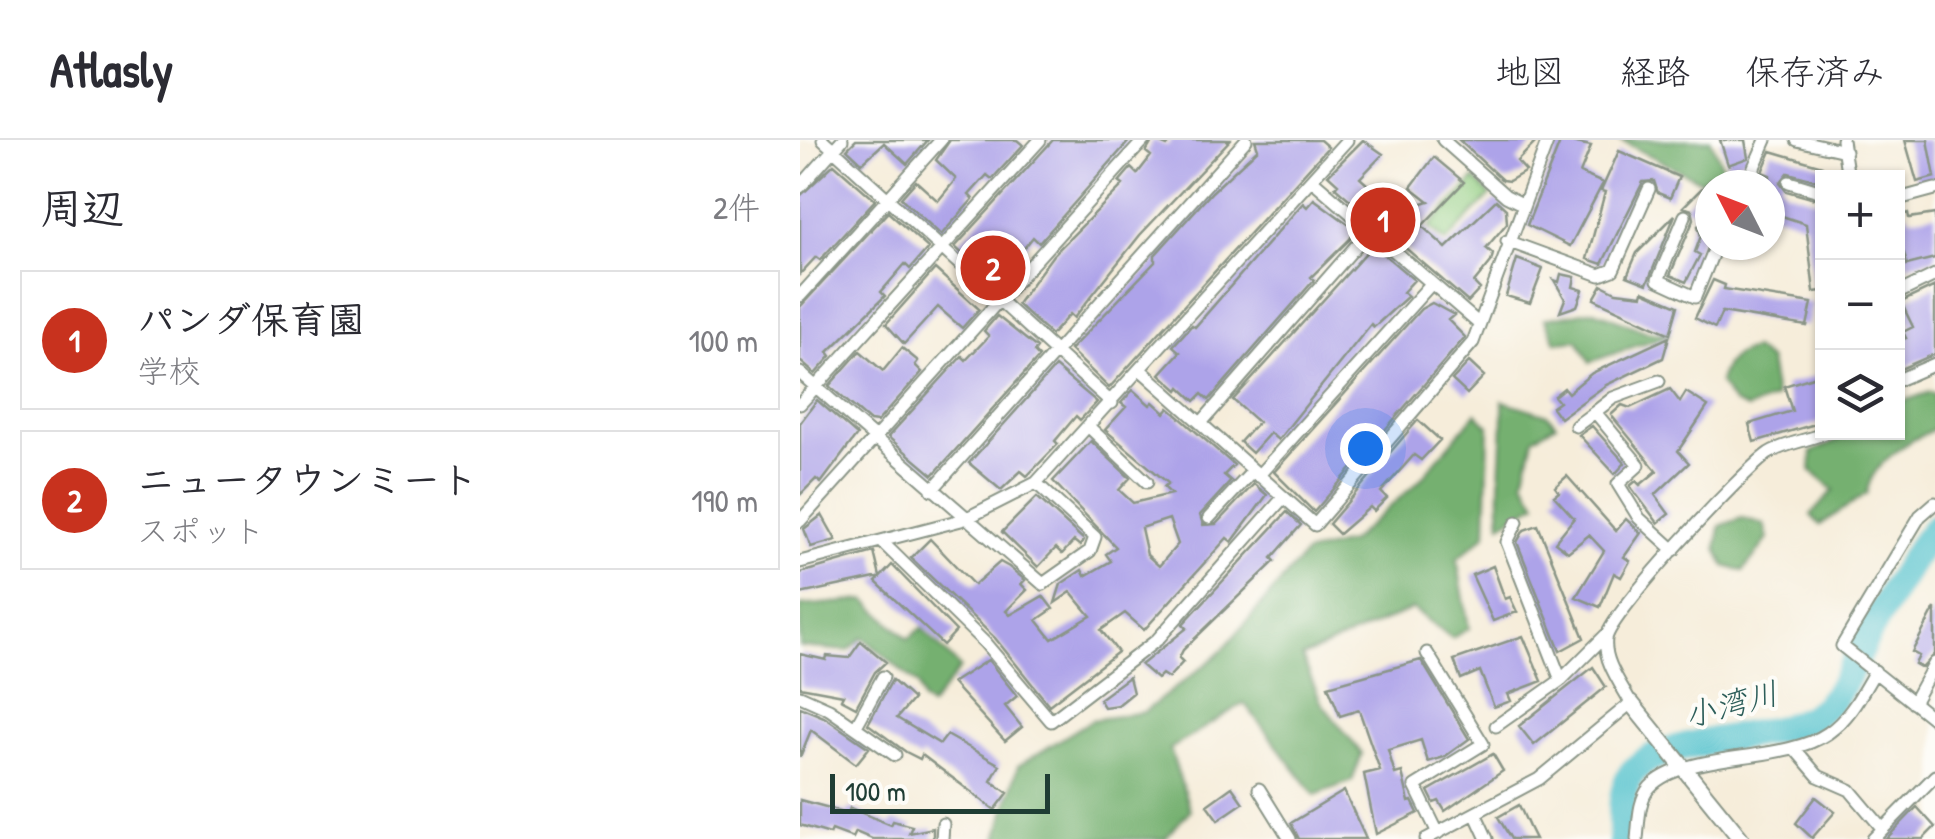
<!DOCTYPE html>
<html lang="ja">
<head>
<meta charset="utf-8">
<style>
	:root { --surface:#fff; --page:#f2f2f3; --text:#2b2b33; --muted:#7c7c81; --line:#e1e1e2; --accent:#c8321e }
	body { margin:0; font-family:"Patrick Hand","Klee One",sans-serif; background:var(--page); color:var(--text) }
	.controls { position:absolute; right:30px; top:30px; display:grid; overflow:hidden; border-radius:0px; box-shadow:0 2px 8px #0004 }
	.controls button { width:90px; height:90px; display:grid; place-items:center; padding:0; border:0; border-bottom:2px solid var(--line); background:var(--surface); color:var(--text); font:50px sans-serif }
	.compass { position:absolute; left:895px; top:30px; width:90px; height:90px; border-radius:50%; background:var(--surface); box-shadow:0 2px 8px #0004; rotate:312deg }
	.scale { position:absolute; left:30px; bottom:25px; width:220px; box-sizing:border-box; padding-left:10px; border:5px solid #1f3d34; border-top:0; font-size:28px; line-height:35px; white-space:nowrap; color:#1f3d34; -webkit-text-stroke:8px #fdfcf7; paint-order:stroke }
	.you { position:absolute; left:565px; top:308px; width:35px; height:35px; margin:-25px; border:8px solid #fff; border-radius:50%; background:#1a73e8; box-shadow:0 0 0 15px #1a73e833 }
	.badge { display:grid; place-items:center; width:65px; height:65px; border-radius:50%; background:var(--accent); color:#fff; font-size:32px; font-weight:700 }
	.pin { position:absolute; translate:-50% -50%; border:5px solid #fff; box-shadow:0 2px 10px #0006 }
	.list { margin:0; padding:0; list-style:none }
	h2 { display:flex; justify-content:space-between; align-items:center; height:130px; margin:0; padding:0 40px; font-size:42px }
	h2 small { font-size:32px; font-weight:400; color:var(--muted) }
	.list li { display:grid; grid-template-columns:65px 1fr auto; gap:30px; align-items:center; box-sizing:border-box; height:140px; margin:0 20px 20px; padding:0 20px; border:2px solid var(--line); border-radius:0px }
	.list b { display:block; font-size:38px; white-space:nowrap }
	.list p { margin:0; font-size:32px; white-space:nowrap; color:var(--muted) }
	.list em { font-size:32px; font-style:normal; color:var(--muted) }
	.icon { flex:none; width:55px; height:55px; fill:none; stroke:currentColor; stroke-width:2; stroke-linecap:round; stroke-linejoin:round }
	.map { position:relative; flex:none; width:1135px; height:699px; overflow:hidden }
	header { display:flex; align-items:center; gap:60px; box-sizing:border-box; height:140px; padding:0 50px; background:var(--surface); border-bottom:2px solid var(--line) }
	header strong { font-size:48px }
	nav { display:flex; gap:55px; margin-inline-start:auto; font-size:35px }
	main { display:flex }
	aside { flex:1; background:var(--surface) }
	.map>svg:first-child { display:block }
	.green { fill:#92cd81; stroke:#58855a; stroke-width:2.5 }
	.forest { fill:#75b06f; stroke:#4a7652; stroke-width:2.5 }
	.lines { fill:none; stroke-linecap:round; stroke-linejoin:round }
	.river { stroke:#56c3ce; stroke-width:28 }
	.building { fill:#ada3e9; fill-rule:evenodd }
	.street-casing { stroke:#8a9587; stroke-width:15 }
	.secondary-casing { stroke:#8a9587; stroke-width:19 }
	.street { stroke:#fff; stroke-width:11 }
	.secondary { stroke:#fff; stroke-width:15 }
	.labels { text-anchor:middle; dominant-baseline:central; stroke-width:8; stroke-linejoin:round; paint-order:stroke }
	.water-label { font-size:32px; font-style:italic; fill:#2d5e5a; stroke:#fdfcf7 }
</style>
</head>
<body>
<header>
<strong>Atlasly</strong>
<nav><a>地図</a><a>経路</a><a>保存済み</a></nav>
</header>
<main>
<aside>
<h2>周辺<small>2件</small></h2>
<ul class="list">
<li><span class="badge">1</span><div><b>パンダ保育園</b><p>学校</p></div><em>100 m</em></li>
<li><span class="badge">2</span><div><b>ニュータウンミート</b><p>スポット</p></div><em>190 m</em></li>
</ul>
</aside>
<div class="map">
<svg width="1135" height="699" viewBox="0 0 1135 699">
	<rect width="100%" height="100%" fill="#fdfcf7"/>
	<filter id="ink" filterUnits="userSpaceOnUse"><feTurbulence type="fractalNoise" baseFrequency=".01" numOctaves="2"/><feDisplacementMap in="SourceGraphic" scale="20" xChannelSelector="R" yChannelSelector="G"/><feConvolveMatrix kernelMatrix="1 2 1 2 8 2 1 2 1" color-interpolation-filters="sRGB"/></filter>
	<filter id="wash" filterUnits="userSpaceOnUse"><feTurbulence type="fractalNoise" baseFrequency=".0048" numOctaves="4" result="noise"/><feDisplacementMap in="SourceGraphic" scale="40" xChannelSelector="R" yChannelSelector="G"/><feGaussianBlur stdDeviation="2.25" result="paint"/><feColorMatrix in="noise" values="0 0 0 0 0 0 0 0 0 0 0 0 0 0 0 0 0 1.4 0 .05"/><feComposite in="paint" operator="in"/></filter>
	<g filter="url(#wash)">
		<rect width="100%" height="100%" fill="#f6edda"/>
		<path class="green" d="M674,39L691,55L646,102L629,87Z"/>
		<path class="forest" d="M819,0H911L924,29L903,42Z
			M794,170L845,191L870,194L790,222L778,200L756,202L745,179Z
			M954,209L969,221L975,258L947,269L933,263L919,243C923,224 935,212 954,209Z
			M1130,252L1135,254V289C1110,299 1070,324 1067,353L1020,385L1011,375L1034,350L1011,331L1012,312L1052,293L1098,292V263Z
			M703,261L748,275L756,284L734,298L724,340L737,363L701,384C697,342 704,303 703,261Z
			M676,273L689,286L686,394L657,419L669,488L652,498L612,469L502,517L521,562L562,614L552,641L515,655L444,563L370,609L390,670L365,699H197L218,626L292,580L344,572L418,515L505,414L550,402L618,342Z
			M942,378L964,384L968,399L943,431L925,426L917,408L920,386Z
			M66,460L108,499L122,488L160,528L130,567L123,561L118,545L63,497L48,511L0,507V466Z"/>
		<g class="lines">
			<path class="river" d="M822,699C822,679 820,656 829,638C851,594 973,603 1015,575C1044,555 1053,521 1069,492C1089,457 1110,419 1135,388"/>
		</g>
		<g id="blocks">
			<path class="building" d="M56,0H128L107,24L84,3L62,23L47,9Z
				M150,0H217L223,5L192,39L187,35L169,55L173,59L141,95L101,58L116,41L138,61L156,39L136,20Z
				M253,0H330L239,103L233,97L195,144L155,107Z
				M353,0L367,6L372,0H430L340,95L274,178L270,174L251,195L217,164L253,115L323,45L319,42L331,28L337,34L351,16L346,12Z
				M455,0H520L528,7L309,248L270,210L355,122V115L412,52L458,9Z
				M563,0L583,14L560,38L597,71L629,61L611,47L634,17L664,42L622,86L646,108L696,60L706,69L707,83L686,108L693,114L691,122L674,143L680,149L668,162L535,47L538,44L528,35Z
				M659,0H738L717,21L726,31L709,41L702,40Z
				M761,0L791,6L780,33L803,43L770,106L727,85Z
				M920,0H945L948,18L928,25Z
				M1105,0H1128L1135,37L1117,42Z
				M819,11L879,37L870,58L858,53L854,41L843,42L802,124L787,119L805,52L801,51Z
				M971,11L1022,26V42L988,33L980,43L986,51L1022,61V151L1014,152L1006,84L970,72V35L962,32Z
				M34,24L75,60L20,120L16,117L0,134V56Z
				M910,40V72L898,86L901,96L895,112L900,115L886,142L870,135L894,79L892,70L883,67Z
				M514,59L555,89L550,99L511,137L514,140L409,260L402,254L395,261L380,247L378,250L360,234L380,212L373,206L392,185L395,187L503,63L507,67Z
				M88,72L128,108L110,129L105,124L81,152L85,156L28,212L31,216L15,234L0,221V167Z
				M1108,73L1109,78L1135,74V118L1107,125L1104,113L1098,115V76Z
				M875,75L847,144L827,136L837,113Z
				M573,105L614,140L603,152L608,156L574,187L571,184L478,300L470,293L452,313L440,302L458,282L433,260Z
				M717,119L743,129L730,163L706,156Z
				M135,129L179,169L162,188L138,167L104,204L86,184Z
				M761,134L775,137L773,147L783,150L777,166L760,172L765,159L754,140L759,142Z
				M913,140L925,145L924,149L1012,163L1007,186L922,172L915,188L895,178Z
				M802,145L816,152L842,155L843,151L878,166L870,194L794,159Z
				M1135,146V214L1098,230V201L1106,198L1103,192L1113,187L1101,162Z
				M632,163L654,175L648,180L665,197L514,372L474,332L621,169Z
				M197,176L237,208L234,212L239,217L133,335L88,297L162,216L166,220L189,196L184,191Z
				M869,197L863,218L806,245L760,278L752,267L759,262L754,256L764,248L768,253L792,233Z
				M102,208L118,221L115,225L122,232L77,282L70,281L29,246L60,211L83,231Z
				M669,222L684,236L667,254L652,240Z
				M255,227L297,262L280,280L276,276L255,301L258,304L227,336L221,331L201,350L169,323Z
				M1016,236L1022,282L954,302L949,284L992,271L984,246Z
				M870,249L880,262L886,252L908,266L878,311L889,323L855,355L869,374L858,383L830,346L836,341L840,345L857,331L811,275L822,265L830,268Z
				M333,250L350,265L353,262L365,273L369,268L434,325L424,335L431,341L400,375L403,385L416,384L454,344L467,355L432,402L427,398L344,490L325,473L301,490L318,512L249,565L195,498L111,418L130,399L174,445L200,422L209,427L225,440L221,444L227,450L206,471L210,475L243,456L253,469L237,480L252,499L291,476L271,452L255,463L261,444L282,430L285,436L311,421L306,414L316,407L253,341L291,301L330,338L319,350L333,363L371,354L364,347L368,343L305,290L326,267L321,263ZM369,379L378,404L359,426L347,415L341,388Z
				M17,260L57,295L21,343L16,339L0,355V283Z
				M618,280L640,300L621,320L614,315L581,352L587,358L574,371L570,367L539,394L529,384Z
				M792,286L825,323L815,334L779,295Z
				M767,336L816,391L826,379L841,393L824,417L830,421L821,437L814,433L800,467L776,457L804,411L789,395L768,412L755,402L774,378L754,356L759,352L755,347Z
				M237,357L284,400L280,406L274,401L262,414L256,408L238,427L202,392Z
				M487,372L501,385L472,418L475,421L383,510L379,518L383,522L368,538L362,534L357,539L341,525L387,488L383,484Z
				M22,375L36,400L11,407L4,389Z
				M738,385L784,498L760,511L717,402L724,390Z
				M74,412L80,437L0,454V433Z
				M92,425L156,491L143,505L76,442Z
				M693,426L705,459L710,457L717,472L693,481L672,435Z
				M1135,468V514L1122,528L1115,524L1119,516L1112,512Z
				M723,496L742,541L708,554L711,561L694,567L680,531L661,539L654,520Z
				M61,501L86,522L75,532L56,567L41,559L43,555L0,547V514L26,520L27,516L49,518Z
				M188,520L217,556L205,566L222,587L205,601L152,543Z
				M621,520L669,599L644,617L628,622L621,600L588,610L595,634L602,632L609,662L612,661L618,673L576,694L564,634L580,630L559,570L540,576L528,546Z
				M793,527L806,547L734,605L719,586Z
				M329,537L333,553L318,565L304,567L299,559Z
				M92,540L113,559L97,578L140,604L147,595L200,625L191,641L208,653L195,670L122,615L120,619L106,612L68,584Z
				M0,567L24,577L69,608L56,624L11,590L0,617Z
				M693,614L703,631L645,671L639,661L634,663L628,651Z
				M432,647L443,663L418,680L407,665Z
				M544,651L566,699H499L491,683Z
				M1016,657L1035,672L1012,698L996,683Z
				M0,660L48,673L50,668L91,685L93,681L112,686L109,693L133,688V699H72L56,692L53,698L32,690L30,694L0,685Z
				M719,665L729,687L735,699H711L698,677Z
				M1117,667L1135,687L1123,699H1086Z"/>
		</g>
	</g>
	<g filter="url(#ink)">
		<use href="#blocks" fill-opacity="0" stroke="#8a9587" stroke-width="2.5"/>
		<g class="lines">
			<g class="street-casing">
				<path id="street" d="M23,0L312,263
					M643,0L706,56L722,64
					M997,0L1045,11
					M1042,0L1048,38
					M512,40L678,183
					M989,42L1022,52
					M946,45L966,0
					M0,47L42,0
					M1098,59L1135,49
					M885,76L858,140L895,157L916,105
					M707,101L800,135L813,130L849,49
					M1098,153L1135,135
					M0,156L141,0
					M342,231L515,385L673,202L748,0
					M0,233L243,444L290,411L295,397L236,343
					M1098,240L1135,224
					M859,241L813,258L795,272L839,325L818,344L839,378L874,410
					M0,264L240,0
					M401,283L570,90
					M776,286L795,272
					M289,287L347,342
					M458,336L631,144
					M132,350L446,0
					M1135,363L1120,376L1042,506L1135,580
					M409,378L453,331
					M0,381L344,0
					M717,382L707,402L761,540L806,495
					M83,403L185,503L251,581L357,500L483,358
					M0,422L165,379L236,343L547,0
					M627,513L683,604L615,646L638,693
					M0,556L29,569L95,615
					M1113,563L1135,523
					M56,586L83,537
					M696,586L761,540
					M994,608L1018,636L1050,650L1082,688
					M459,649L490,699
					M675,673L687,699
					M142,699L143,684
					M626,699L739,639L831,563C821,544 803,521 806,499C809,474 944,330 969,313C985,303 1010,300 1028,292
					M837,699C839,682 838,660 850,647C885,610 984,624 1028,593C1050,578 1062,553 1075,531
					M1073,699L1135,636"/>
			</g>
			<g class="secondary-casing">
				<path id="secondary" d="M831,563L941,699"/>
			</g>
			<use href="#street" class="street"/>
			<use href="#secondary" class="secondary"/>
		</g>
	</g>
	<g class="labels">
		<g class="water-label">
			<text transform="translate(931 564) rotate(-15)">小湾川</text>
		</g>
	</g>
</svg>
<div class="controls">
<button>+</button>
<button>−</button>
<button><svg class="icon" aria-label="layers" viewBox="0 0 24 24"><path d="M12 4l9 5-9 5-9-5zM3 14l9 5 9-5"/></svg></button>
</div>
<svg class="compass" viewBox="-18 -18 36 36"><path d="M0-13l5 13h-10z" fill="#e53935"/><path d="M0 13l5-13h-10z" fill="#7c7c81"/></svg>
<div class="scale">100 m</div>
<div class="you"></div>
<div class="pin badge" style="left:583px;top:80px">1</div>
<div class="pin badge" style="left:193px;top:128px">2</div>
</div>
</main>
</body>
</html>
